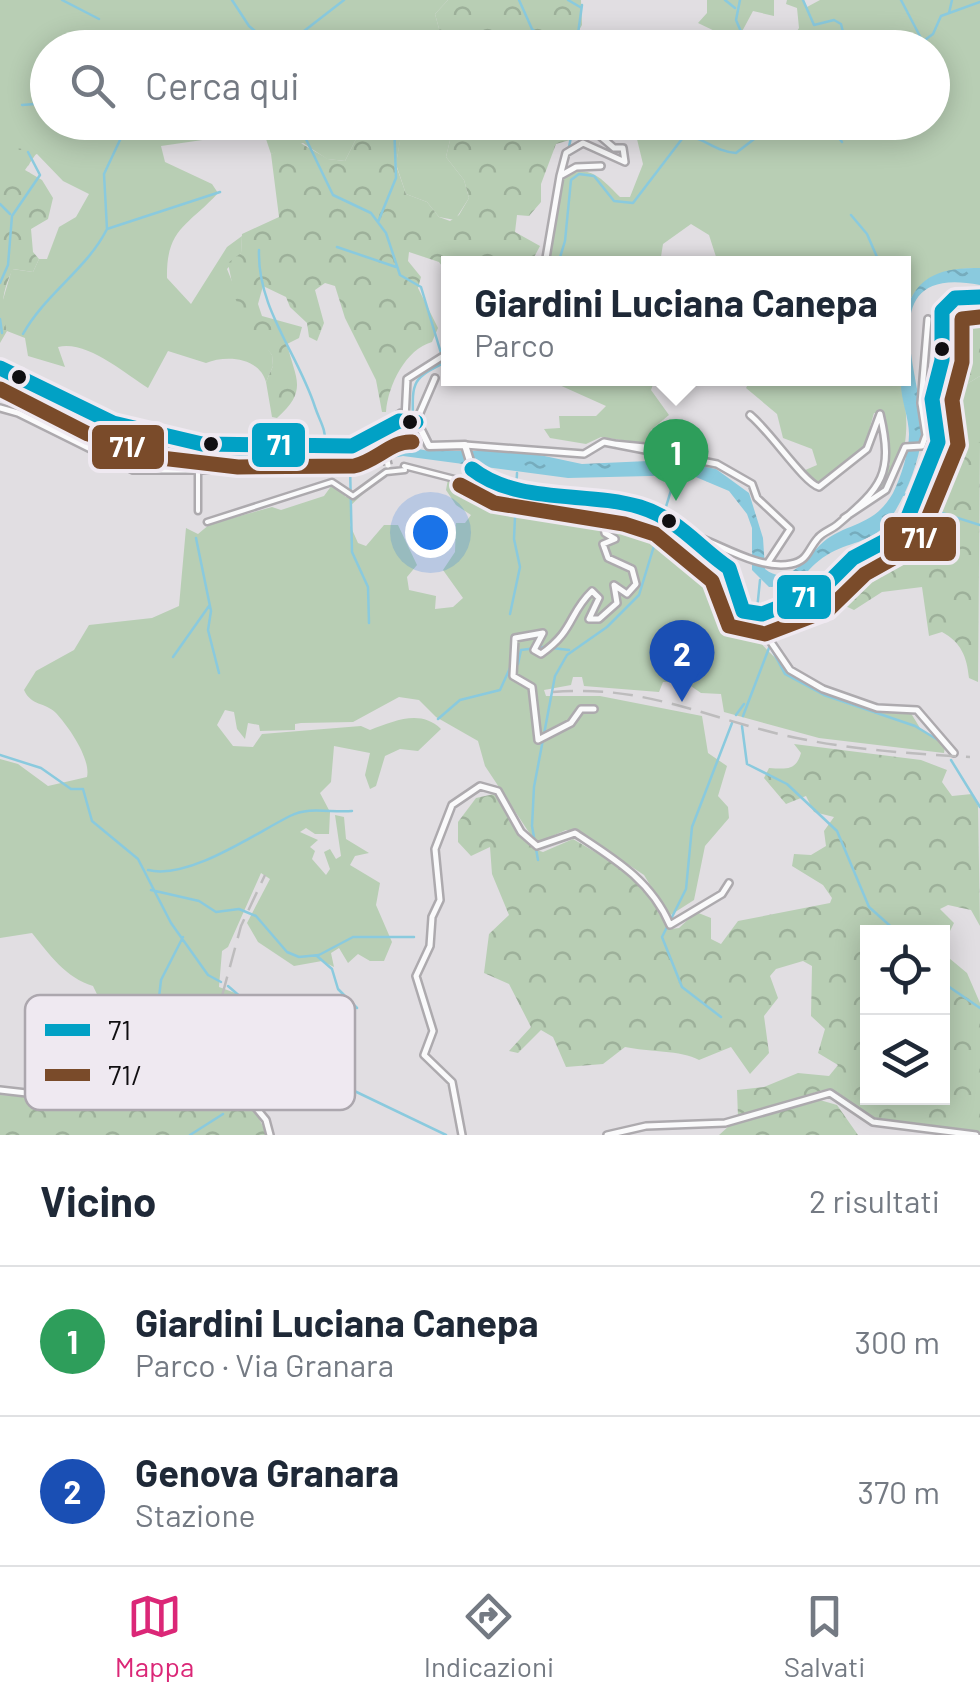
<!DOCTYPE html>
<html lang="it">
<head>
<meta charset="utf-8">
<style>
	:root { --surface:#fff; --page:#f6f6f7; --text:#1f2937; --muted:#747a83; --line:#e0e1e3; --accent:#db2777 }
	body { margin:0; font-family:Barlow,sans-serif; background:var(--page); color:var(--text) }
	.controls { position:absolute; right:30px; bottom:30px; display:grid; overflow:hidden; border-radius:0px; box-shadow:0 5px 25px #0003 }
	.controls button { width:90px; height:90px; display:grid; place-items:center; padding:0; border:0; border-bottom:2px solid var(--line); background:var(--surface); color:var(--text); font:50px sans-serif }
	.you { position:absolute; left:430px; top:532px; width:35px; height:35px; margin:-25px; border:8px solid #fff; border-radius:50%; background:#1a73e8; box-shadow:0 0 0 15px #1a73e833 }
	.badge { display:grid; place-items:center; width:65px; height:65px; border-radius:50%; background:var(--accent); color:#fff; font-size:32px; font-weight:700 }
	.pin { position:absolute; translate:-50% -82px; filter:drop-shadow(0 2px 5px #0008) }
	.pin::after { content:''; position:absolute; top:52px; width:35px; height:30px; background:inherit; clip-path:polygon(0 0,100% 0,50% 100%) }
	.popup { position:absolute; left:441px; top:256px; width:470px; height:130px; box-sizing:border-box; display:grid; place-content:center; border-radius:0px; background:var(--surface); filter:drop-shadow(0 2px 8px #0005); font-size:32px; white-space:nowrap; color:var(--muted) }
	.popup b { font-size:38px; color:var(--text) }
	.popup::after { content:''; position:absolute; left:50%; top:100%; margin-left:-20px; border:20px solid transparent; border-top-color:var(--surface) }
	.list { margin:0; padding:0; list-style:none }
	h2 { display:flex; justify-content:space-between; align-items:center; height:130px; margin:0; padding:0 40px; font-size:42px }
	h2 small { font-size:32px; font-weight:400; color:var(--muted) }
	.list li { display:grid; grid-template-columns:65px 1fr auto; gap:30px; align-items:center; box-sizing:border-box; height:150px; padding:0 40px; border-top:2px solid var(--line) }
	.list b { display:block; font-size:38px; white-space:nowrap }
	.list p { margin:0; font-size:32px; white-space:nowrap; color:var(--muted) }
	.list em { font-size:32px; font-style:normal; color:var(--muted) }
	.icon { flex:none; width:55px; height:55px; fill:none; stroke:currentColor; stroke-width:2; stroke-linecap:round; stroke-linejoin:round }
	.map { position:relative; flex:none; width:980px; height:1135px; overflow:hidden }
	.search { position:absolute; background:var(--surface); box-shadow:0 5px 25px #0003; left:30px; right:30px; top:30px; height:110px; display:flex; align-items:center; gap:25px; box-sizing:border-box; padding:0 35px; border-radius:55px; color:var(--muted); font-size:38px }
	.sheet { height:430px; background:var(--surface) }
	nav { display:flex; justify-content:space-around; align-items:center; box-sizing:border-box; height:140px; border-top:2px solid var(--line); background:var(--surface); font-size:28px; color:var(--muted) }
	nav a { display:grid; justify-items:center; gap:5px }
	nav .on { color:var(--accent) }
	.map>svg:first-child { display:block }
	.green { fill:#b8ceb4 }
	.forest { fill:url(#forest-crowns); fill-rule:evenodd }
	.water { fill:url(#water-ripples) }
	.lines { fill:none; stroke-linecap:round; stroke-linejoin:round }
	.stream { stroke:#8acade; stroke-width:2.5 }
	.pedestrian-casing { stroke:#adaaae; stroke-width:9 }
	.minor-casing { stroke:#adaaae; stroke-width:10 }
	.tertiary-casing { stroke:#adaaae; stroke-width:11 }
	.pedestrian { stroke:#fafafb; stroke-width:4 }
	.minor { stroke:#fafafb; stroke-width:5 }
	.tertiary { stroke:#fafafb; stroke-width:6 }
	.rail { stroke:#bdbcbd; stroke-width:2.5; stroke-dasharray:20 10; stroke-linecap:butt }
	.minor-bridge-casing { stroke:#adaaae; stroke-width:10; stroke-linecap:butt }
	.minor-bridge { stroke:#fafafb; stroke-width:5 }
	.bus-1-casing { stroke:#efe9f1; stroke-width:22 }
	.bus-2-casing { stroke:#efe9f1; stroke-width:22 }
	.bus-1 { stroke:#01a1c5; stroke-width:15 }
	.bus-2 { stroke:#7a4b2a; stroke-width:15 }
	.bus-dot { fill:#100e11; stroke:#efe9f1; stroke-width:4 }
	.key { fill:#efe9f1; stroke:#aca7ae; stroke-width:2.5 }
	.key-label { font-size:28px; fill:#100e11 }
	.line-badge { stroke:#efe9f1; stroke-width:4 }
	.badge-label { font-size:28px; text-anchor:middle; font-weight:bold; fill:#fff }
</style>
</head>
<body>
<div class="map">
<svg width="980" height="1135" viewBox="0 0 980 1135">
	<defs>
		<pattern id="forest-crowns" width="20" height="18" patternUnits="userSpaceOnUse" patternTransform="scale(2.5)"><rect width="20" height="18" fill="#b8ceb4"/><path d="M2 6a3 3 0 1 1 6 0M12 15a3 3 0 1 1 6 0" fill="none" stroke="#9db09a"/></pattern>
		<pattern id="water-ripples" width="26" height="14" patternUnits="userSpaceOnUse" patternTransform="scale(2.5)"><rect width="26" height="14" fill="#8acade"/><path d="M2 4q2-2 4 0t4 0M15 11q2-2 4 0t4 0" fill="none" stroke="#76acbd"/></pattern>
	</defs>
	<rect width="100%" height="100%" fill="#e1dee2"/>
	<path class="green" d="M0,0H448L435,14L444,47L48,48V122L364,123L345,161L327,159L303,143L271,154L266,139L257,132L161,146L165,162L212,184L218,193C188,226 166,228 167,278L191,304L227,247L242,236L241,253L227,269L248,321L272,355L273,366L266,382C259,357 226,355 206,363L168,351L148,388C124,373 87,340 58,347L65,367L28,356L25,338L7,331L0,310L12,269L33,272L39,259H47L59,227L76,217L89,194L63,181L37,154L31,156L29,165L0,182Z
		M707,0H774V16L753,11L738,39L730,33L723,35L698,23L707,13Z
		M787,0H803L807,7L820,0H980V268C946,267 911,280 904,317V264L718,263L709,235L691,224L663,244L660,263L549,264L561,180C587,161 600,177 620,197H630L643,164L636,135L640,123L932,122V48L797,47L793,37L799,28L797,8L786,4Z
		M397,123H454L446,157L464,180L469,198L455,220L439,217L427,202L406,194L396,164L401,134Z
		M980,376V442L965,444L954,412L962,387Z
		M751,378L901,379C909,417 913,468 875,494L890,464L884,415L874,413L864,448L818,483L803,471L817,465L812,449L783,438L777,414L746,388Z
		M546,379H655L651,390L669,415L651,430L649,444L601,437L586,444L550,438L544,429L560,428L559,416H596L606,406Z
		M448,479L629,509L658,527L689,537L701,554L693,565L695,574L705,578C710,592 725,616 740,618C777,668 841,721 909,710L920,728L945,746L944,753L819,738L724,712L721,694L701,693L685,682H663L659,692L584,686L582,677H573L571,685L544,690L546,696H600L702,716L708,753L727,766L718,796L728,807L729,818L705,846L694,900L669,916L644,875L582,834L566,830L536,843L485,766L478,741L436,717L419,700L399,697L353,722L301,723L295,724V730L260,731L259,725L248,723L245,739L237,729L234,712L225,710L217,725L233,746L253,747L262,734L361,726L370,730C395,721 420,709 441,729L418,751L400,749L385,756L376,786L370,789L365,775L370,753L334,746L331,782L320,793L330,812L329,834H315L306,828L300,832L318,840L310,847L315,851L312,859L326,875L330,869L324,852L330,849L336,859L341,856L335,815L344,817L346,839L369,853L355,856L350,865L380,883L376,905L392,942L384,961H370L358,954L348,963L339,948L331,953L334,967L322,961L294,966L258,942L247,923L270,879L261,873L228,947L222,951L219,987L246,997L262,1012L261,1022L268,1031L288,1045L302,1046V1058L317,1072L331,1073V1084L302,1082L279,1071L243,1070L234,1052L221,1050V1031L205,1037L212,1014L185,1008L175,1013L168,1006L149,1029L150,1035L164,1034L173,1027L197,1028V1036L168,1048L144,1071L172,1077L187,1088L130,1087C117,1070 99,1065 90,1046L105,1045L112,1037L125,1036L123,1027L108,1017L93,986C66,978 49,954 32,933L0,938V759L18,764L48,786L87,777C91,759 69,727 56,713C45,702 31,706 24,690L36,671L74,650L89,625L152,618L179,606L186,528L198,534L210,524L272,507L281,510L324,496L332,485L346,497L363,494L350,506V525L358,543L366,546L384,525H398L417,565L407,577L409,590L436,596L435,609L453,607L463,598L443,570L455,552L456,523H465L471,515L456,505L446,490Z"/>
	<path class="forest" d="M448,0H581L582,25L569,47H444L435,14Z
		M364,123H397L401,135L396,165L406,194L427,202L439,217L450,221L459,215L469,198L464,180L446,157L454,123H582L584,136L556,144L541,184V202L529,216L517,215L515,232L540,246L531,263L448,264V274L439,262L409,252L408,261L421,277L418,288L438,328L432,342C406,349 388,385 386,412H382L376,380L345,318L335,286L325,283L315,290L324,323L317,341L309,337L307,323L290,307L286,297L263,286L258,304L262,316L302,327L299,338L287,344C295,378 309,390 277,418L272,417L266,382L273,366L272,355L249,327L235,298L228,263L241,253L242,234L279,217L271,154L297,141L328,159L345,161Z
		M16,148L38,151L25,170L42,180L53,198L48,219L31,229L33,252L39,259L33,272L13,269C2,292 0,306 7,331L0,343V151L4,155Z
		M961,300L980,302V376L962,387L954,412L962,440L980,442L978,682L969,678C967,657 961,642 942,632L929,636L922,587L882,592L854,610L841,604L836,595L806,599L834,587L856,560L892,546L904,532L940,443L935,394L944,360V317L952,303Z
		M794,744L921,760L947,770L942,782L952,796L972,794L978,806L980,926L971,910L948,905L940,909L954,923L946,939L949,958L967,973L980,1003V1133L871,1117L837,1092L823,1090L738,1117L737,1090L764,1087L798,1073L829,1076L838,1065L818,1053L825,1029L811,1016L812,966L803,961L776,969L770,976L778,998L764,1016L769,1053L750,1074L731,1047L699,1060C681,1050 648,1052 625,1047L603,1064L566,1067L553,1037L541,1030L518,1053L509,1051L531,1027L509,984L484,973L489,934L509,915L492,874L490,847L471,856L458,842V822L476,798L494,794L534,849L543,852L573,839L624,869L646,890L671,929L679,928L696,912L711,918V939L721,944L738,921L830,903L832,898L823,885L792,866L794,854L811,855L826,846L824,831L834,817L814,812L806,796L786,804L764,778L769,768C786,769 796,771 801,753ZM868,932H942V1098H868Z
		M228,1092L254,1108L267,1135H0V1095L80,1099Z
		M813,1098L837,1105L858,1135H719L729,1126Z"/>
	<path class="water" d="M980,268V285C863,262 928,388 922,437C918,465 904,501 887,523C872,543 847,542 827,555C802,570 806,587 769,587L752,570V528L747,514L729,491L691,475L568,478L403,456L352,466H130L19,407L0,401V373L86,416L146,441L168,444L237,453L356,449L387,443L429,451H521L582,464L670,460L716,469L749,493L763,538L765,569C787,587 805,560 820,545C843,522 873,529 893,493C901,477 909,452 909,434C909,417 900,398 901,381C904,322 895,265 980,268Z"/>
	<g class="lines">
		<path class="stream" d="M62,0L99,19
			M232,0L249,26L269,43
			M519,0L532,29L553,48
			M568,0L580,7
			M725,0L735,8
			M740,0L736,20L748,48
			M803,0L814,25L834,20L841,24L847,48
			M901,0L923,42
			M949,13L952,0
			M258,48L295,38L344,0
			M576,48L582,5
			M684,48V37
			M862,48H900
			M914,48L933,34L941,16L980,2
			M22,105L48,103
			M684,122L687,136
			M827,122L842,142
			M304,135L333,195L371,213L386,233L400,275L421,287L444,363
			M569,147L574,122
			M0,204L10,214
			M851,215L867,234L880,264
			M378,222L396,178L394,122
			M107,229L104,174L120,140
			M337,247L396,267
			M259,250C257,308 298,354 315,407C320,422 326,428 325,444
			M558,264L565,241L571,180L579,174L594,176L614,201L633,203L685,135C705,138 716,152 736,153L776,122
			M0,283L8,265L12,216L40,175L28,152
			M0,319L2,333
			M23,334C45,294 87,269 107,229L220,192
			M413,419C412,381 412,378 448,361
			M407,448L413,427
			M350,465L352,552L368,587L369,623
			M900,495L912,494L939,512L980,525
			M196,538L211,611L208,630L219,673
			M760,580L756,620L785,674L824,695L915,726L943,743
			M510,614L520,567L514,539L517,473
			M552,648L569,650
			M173,657L209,606
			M736,715L744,704
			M743,716L769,648
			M438,719L460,700L500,690L510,668L518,664L521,650L544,647
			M742,726L747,764L787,784L837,831L869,907L897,932
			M0,755L41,768L71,789H83L92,821L138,859L171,923L208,975L221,982
			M951,760L980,807
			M538,860L532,826L534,787L555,676L567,655L607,627L639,595L676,474
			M148,870C189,880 254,834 290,816C309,806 331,813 352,811
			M151,890L199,901L216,912L239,909L256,916L287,952L299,957L319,955L353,937H414
			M317,956L332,969L338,989L357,1008
			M942,982L980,1008
			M228,986L344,1086L446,1135
			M721,1017L682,987L662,937L686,889L692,827L732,723
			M155,1033L161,980L183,937
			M190,1135L223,1114"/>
		<g class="pedestrian-casing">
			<path id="pedestrian" d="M404,466L470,483L480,479
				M198,470V511
				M207,522L332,482L353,496L386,472L405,470"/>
		</g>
		<g class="minor-casing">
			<path id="minor" d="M560,176L566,153L583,143L625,162L623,148H614L593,130L597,127L619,134L629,132L634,122
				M545,264L560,176L576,167L601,166
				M0,408L18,413L133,470H284
				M405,419L407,379L448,353
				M416,422L435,378
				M380,427L401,413L389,425
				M614,444L665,449
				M465,445L584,454L604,442L717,464L752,484L757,498L790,529L769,561
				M844,518L886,490L905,447L922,446L926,435L921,403L928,319
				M695,536C723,546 760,570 791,564C808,561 808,549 818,538C823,532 831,530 837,525C882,487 894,474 880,414L867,449L819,487C804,483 770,431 750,415
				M717,565L711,566L714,593L727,598L738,614H746
				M705,573L711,584
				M762,614V629L790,670L823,689L877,708L917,710L954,753
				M594,709H581L571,723L538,740L532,687L513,676L515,638L543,633L534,650L541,654C575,630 568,614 592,591L599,598L589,619H599L617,603L614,585L627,594L636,584L632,569L608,558L603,544L615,539L605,533L604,527C622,519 647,530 661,519
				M0,1090L53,1096L222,1088L252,1103L266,1120L270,1135
				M462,1135L452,1082L424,1055L433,1031L416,976L430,946L432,917L440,900L435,849L452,805L480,786L498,791L521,832L537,846L575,833C613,858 651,880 670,925L722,894L729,883
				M607,1135L646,1126L725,1123L830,1093L873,1122L976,1135"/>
		</g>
		<g class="tertiary-casing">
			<path id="tertiary" d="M0,368C51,387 95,419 147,436C198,453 300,448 355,445C375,441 385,423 407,420L419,426L429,446L465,445L474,474L489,483L563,492L596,503L631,504L692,535L707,555L729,568C736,588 731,614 759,615L780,601L803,598L832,585L856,556L891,542L902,532L938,442L932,399L942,360V311L955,298L980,297"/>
		</g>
		<use href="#pedestrian" class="pedestrian"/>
		<use href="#minor" class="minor"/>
		<use href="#tertiary" class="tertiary"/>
		<path class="rail" d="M553,692C637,685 693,712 771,732C837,749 903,753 970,757
			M222,996L241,926L265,875"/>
		<g class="minor-bridge-casing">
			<path id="minor-bridge" d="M380,427L388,465"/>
		</g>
		<use href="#minor-bridge" class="minor-bridge"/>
		<g class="bus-1-casing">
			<path id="bus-1" d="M0,368L113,423L202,444L352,446L399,421L416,422
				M472,469C518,505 587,491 640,507C679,519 698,547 729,568L743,611L762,614L820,591L853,558L902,532L938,442L932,399L942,360V311L955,298L980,297"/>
		</g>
		<g class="bus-2-casing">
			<path id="bus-2" d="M0,389L88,434L161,458L238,467L354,466C375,462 393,440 412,442
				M460,485L494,503L624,524L655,534L712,581L729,626L765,634L828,610L865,574L917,545L958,445L952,400L962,362V319L980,317"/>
		</g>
		<use href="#bus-1" class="bus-1"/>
		<use href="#bus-2" class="bus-2"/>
	</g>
	<g class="bus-dot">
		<circle cx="942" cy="349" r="9"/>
		<circle cx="19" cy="377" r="9"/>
		<circle cx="410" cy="422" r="9"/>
		<circle cx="211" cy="444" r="9"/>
		<circle cx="669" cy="521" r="9"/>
	</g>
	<rect x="25" y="995" width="330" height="115" rx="15" class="key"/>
	<rect x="45" y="1024" width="45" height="12" fill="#01a1c5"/>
	<rect x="45" y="1069" width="45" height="12" fill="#7a4b2a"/>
	<g class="key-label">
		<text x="108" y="1040">71</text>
		<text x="108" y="1085">71/</text>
	</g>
	<g class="line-badge">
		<rect x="250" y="421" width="57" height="48" rx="10" fill="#01a1c5"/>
		<rect x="90" y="423" width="76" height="48" rx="10" fill="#7a4b2a"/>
		<rect x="882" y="515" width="76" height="48" rx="10" fill="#7a4b2a"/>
		<rect x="775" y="573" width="58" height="48" rx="10" fill="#01a1c5"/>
	</g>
	<g class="badge-label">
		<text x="279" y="455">71</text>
		<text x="128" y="457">71/</text>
		<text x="920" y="548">71/</text>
		<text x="804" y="607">71</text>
	</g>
</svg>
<div class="controls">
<button><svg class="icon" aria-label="locate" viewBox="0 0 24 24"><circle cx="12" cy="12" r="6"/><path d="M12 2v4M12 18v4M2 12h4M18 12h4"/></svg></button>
<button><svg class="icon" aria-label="layers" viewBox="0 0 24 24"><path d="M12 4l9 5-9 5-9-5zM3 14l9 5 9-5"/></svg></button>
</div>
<div class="you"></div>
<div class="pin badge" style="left:676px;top:501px;background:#2e9e5b">1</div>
<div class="popup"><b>Giardini Luciana Canepa</b>Parco</div>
<div class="pin badge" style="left:682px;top:702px;background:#1a4fb4">2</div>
<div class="search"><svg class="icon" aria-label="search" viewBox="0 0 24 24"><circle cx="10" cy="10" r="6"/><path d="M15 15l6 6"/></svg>Cerca qui</div>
</div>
<section class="sheet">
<h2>Vicino<small>2 risultati</small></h2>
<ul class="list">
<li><span class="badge" style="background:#2e9e5b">1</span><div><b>Giardini Luciana Canepa</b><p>Parco · Via Granara</p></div><em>300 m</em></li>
<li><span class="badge" style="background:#1a4fb4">2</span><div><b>Genova Granara</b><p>Stazione</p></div><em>370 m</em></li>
</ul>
</section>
<nav>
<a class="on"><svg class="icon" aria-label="map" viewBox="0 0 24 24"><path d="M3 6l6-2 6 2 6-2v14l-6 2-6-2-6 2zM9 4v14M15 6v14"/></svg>Mappa</a>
<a><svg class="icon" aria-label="directions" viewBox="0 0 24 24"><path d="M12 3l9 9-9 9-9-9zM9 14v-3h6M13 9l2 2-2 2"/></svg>Indicazioni</a>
<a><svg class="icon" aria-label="saved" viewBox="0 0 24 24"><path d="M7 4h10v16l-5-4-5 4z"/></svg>Salvati</a>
</nav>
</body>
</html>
